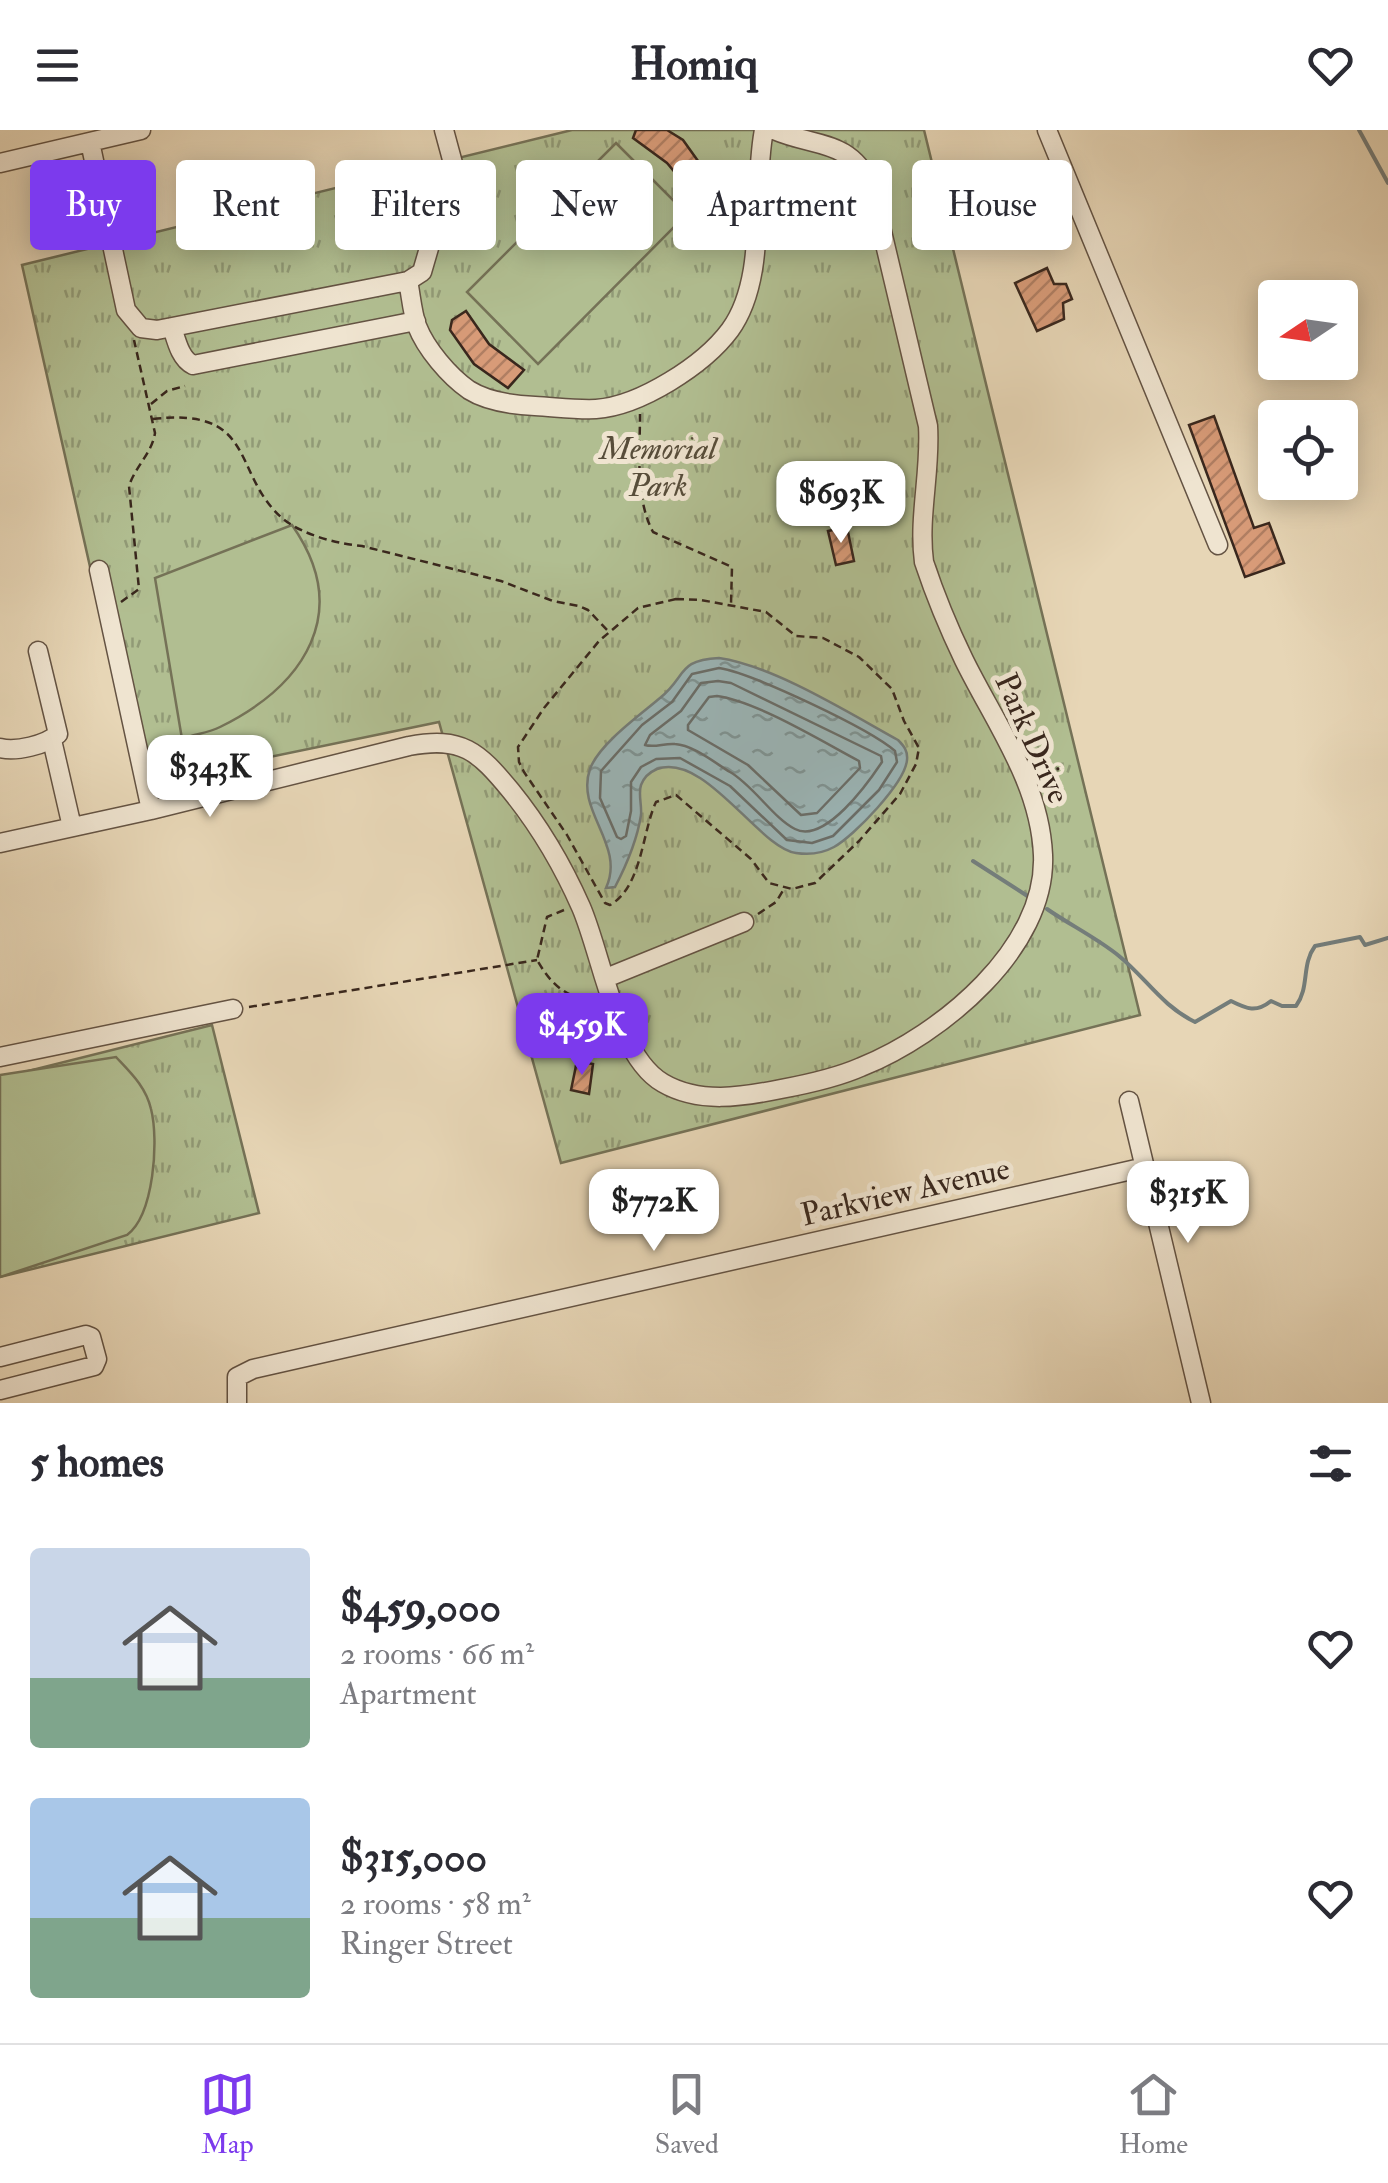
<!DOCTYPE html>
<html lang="en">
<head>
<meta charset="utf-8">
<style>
  :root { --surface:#fff; --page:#f7f7f7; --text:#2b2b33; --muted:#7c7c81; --line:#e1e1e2; --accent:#7c3aed }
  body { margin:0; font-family:"IM FELL Double Pica",serif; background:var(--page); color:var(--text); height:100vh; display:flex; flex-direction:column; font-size:38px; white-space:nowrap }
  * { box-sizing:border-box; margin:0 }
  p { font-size:32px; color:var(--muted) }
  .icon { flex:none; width:55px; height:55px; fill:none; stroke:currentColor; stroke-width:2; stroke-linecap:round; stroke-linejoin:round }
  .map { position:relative; height:1273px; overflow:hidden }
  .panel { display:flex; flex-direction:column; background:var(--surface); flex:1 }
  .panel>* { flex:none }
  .top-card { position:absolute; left:30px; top:30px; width:1330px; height:90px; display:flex; gap:20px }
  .needle { width:65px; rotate:257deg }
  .tools { position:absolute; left:1258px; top:150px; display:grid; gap:20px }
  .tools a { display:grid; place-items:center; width:100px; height:100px; border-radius:10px; background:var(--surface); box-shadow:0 5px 25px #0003; font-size:50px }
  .price { position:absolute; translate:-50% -85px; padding:0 22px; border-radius:20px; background:#fff; color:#222; font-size:32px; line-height:65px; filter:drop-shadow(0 2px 5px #0008) }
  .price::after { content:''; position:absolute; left:50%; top:60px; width:30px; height:22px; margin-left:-15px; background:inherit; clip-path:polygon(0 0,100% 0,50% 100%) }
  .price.active { background:var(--accent); color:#fff }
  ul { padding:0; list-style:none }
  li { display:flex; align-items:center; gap:30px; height:250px; padding:0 30px }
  li span { display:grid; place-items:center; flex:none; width:280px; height:200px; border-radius:10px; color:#555 }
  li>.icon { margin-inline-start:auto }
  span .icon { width:120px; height:120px; fill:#fffc; stroke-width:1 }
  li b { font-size:42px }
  h2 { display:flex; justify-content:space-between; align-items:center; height:120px; padding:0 30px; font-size:42px }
  .pill { padding:0 35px; border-radius:10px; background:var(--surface); box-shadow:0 5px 25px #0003; font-size:35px; line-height:90px }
  .pill.active { background:var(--accent); color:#fff }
  header { display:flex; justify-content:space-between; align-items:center; height:130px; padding:0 30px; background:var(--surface); font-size:45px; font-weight:800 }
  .tabs { display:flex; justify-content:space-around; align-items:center; height:140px; border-top:2px solid var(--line); background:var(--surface); font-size:28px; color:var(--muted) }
  .tabs a { display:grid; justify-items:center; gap:5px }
  .tabs .active { color:var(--accent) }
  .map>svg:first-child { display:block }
</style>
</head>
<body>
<header><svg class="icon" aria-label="menu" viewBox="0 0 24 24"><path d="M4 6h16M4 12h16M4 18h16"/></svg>Homiq<svg class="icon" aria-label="heart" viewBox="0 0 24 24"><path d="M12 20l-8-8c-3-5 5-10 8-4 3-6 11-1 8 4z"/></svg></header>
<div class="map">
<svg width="1388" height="1273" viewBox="0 0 1388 1273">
  <defs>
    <pattern id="park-tufts" width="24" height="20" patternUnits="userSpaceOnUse" patternTransform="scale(2.5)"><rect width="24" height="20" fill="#b1be91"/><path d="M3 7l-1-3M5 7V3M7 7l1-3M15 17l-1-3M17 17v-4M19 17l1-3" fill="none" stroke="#919a76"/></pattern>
    <pattern id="water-ripples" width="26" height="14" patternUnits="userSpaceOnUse" patternTransform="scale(2.5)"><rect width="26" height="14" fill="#9bb6b8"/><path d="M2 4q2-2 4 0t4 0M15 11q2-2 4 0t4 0" fill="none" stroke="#7f9495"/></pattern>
    <pattern id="building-hatch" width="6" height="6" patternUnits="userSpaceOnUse" patternTransform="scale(2.5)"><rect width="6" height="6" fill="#d89b78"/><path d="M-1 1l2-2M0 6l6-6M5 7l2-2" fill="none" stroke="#b07e62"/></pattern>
  </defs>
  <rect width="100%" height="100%" fill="#e7d6b6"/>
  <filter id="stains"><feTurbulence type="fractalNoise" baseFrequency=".002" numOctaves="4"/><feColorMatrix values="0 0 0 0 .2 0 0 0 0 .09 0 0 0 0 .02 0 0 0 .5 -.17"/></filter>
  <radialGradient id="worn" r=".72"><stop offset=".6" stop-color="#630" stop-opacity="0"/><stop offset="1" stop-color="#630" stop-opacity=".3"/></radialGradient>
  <path fill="url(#park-tufts)" stroke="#757257" stroke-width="2.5" d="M572 0H924L1140 885 561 1033 439 592 139 654 22 135Z
    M212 895 259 1083 0 1147V948Z"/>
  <path fill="#b1be91" stroke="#757257" stroke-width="2.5" d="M616 13 687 84 538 234 467 162Z
    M292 395C353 482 305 555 220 597 208 603 195 604 182 609L155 448Z
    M116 927C131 943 146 957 151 979 159 1010 154 1085 127 1105L0 1147V945Z"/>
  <path fill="url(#water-ripples)" stroke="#747d7a" stroke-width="2.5" d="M719 528C774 536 849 583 898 610 904 616 908 621 907 630 905 653 854 706 834 717 823 723 809 725 796 723 759 718 705 622 657 639 650 642 644 647 641 655 638 664 642 675 641 685 637 711 627 734 615 757L606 758C626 715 575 681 590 639 599 614 640 585 660 568 687 546 677 530 719 528Z"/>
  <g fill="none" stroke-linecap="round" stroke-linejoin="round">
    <path stroke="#6a6e6a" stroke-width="2.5" d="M719 538C752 543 870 599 895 621L897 632 879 660 833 706 812 713 787 710 730 656 680 628 656 629 641 637 631 652V681L626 706 621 709 617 707 600 668 601 641 642 595 672 572 692 544Z
      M718 551 731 553 881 626 882 632C868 653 825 714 795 699 774 689 753 655 730 642 715 633 693 615 675 614 664 613 655 618 645 615L650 605 681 581 701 553Z
      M717 566C756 571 823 612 859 631L860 638 817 683 801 685 748 635 688 600V595L709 567Z"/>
    <path stroke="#747d7a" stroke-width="4" d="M1359 0 1388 53
      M973 731 1029 767
      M1047 779C1070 795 1097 808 1119 826 1146 848 1162 876 1195 892L1231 871C1247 879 1256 883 1271 871L1282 876H1296C1310 857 1301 835 1315 816L1360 807 1365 815 1388 808"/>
  </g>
  <path fill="url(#building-hatch)" stroke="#39271d" stroke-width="2.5" d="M636 0H667L683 10 713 52 698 70 667 33 633 8Z
    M1047 138 1054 154H1066L1072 169 1063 173 1064 189 1037 201 1015 153Z
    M466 181 489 214 524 240 508 258 474 234 450 200 452 190Z
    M1214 286 1254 398 1269 393 1284 433 1245 447 1189 295Z
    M847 397 854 431 836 435 828 401Z
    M577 931 593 934 589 964 571 960Z"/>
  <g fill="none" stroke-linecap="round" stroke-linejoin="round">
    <defs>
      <path id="minor" d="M1047 0 1218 415
        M90 12 126 180 141 198 157 200 408 151 422 142 429 118 431 75 452 46 454 37 444 0
        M0 33 141 0
        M408 151C411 165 412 182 417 196 426 219 449 246 469 260 488 272 514 275 535 276 555 277 576 280 596 279 640 276 704 235 730 200 768 148 752 61 764 0
        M172 197C176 209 180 229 193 235L416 191
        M99 440 151 680
        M52 610 72 697
        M0 618C16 622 46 615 58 604L38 521
        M0 713 151 680 409 616C462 606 478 621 511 661 541 698 562 734 581 777 602 825 616 926 663 953 699 974 742 967 781 959 808 954 836 948 861 937 941 905 1047 818 1043 725 1040 653 995 593 964 530 949 499 935 465 924 432 918 387 931 341 928 296L871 55C848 8 816 18 774 0
        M606 848 744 792
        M0 927 233 879
        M1129 971 1201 1273
        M0 1227 86 1205 91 1207 97 1229 94 1236 0 1260
        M237 1273V1247L253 1239 1145 1037"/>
    </defs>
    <use href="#minor" stroke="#645343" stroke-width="21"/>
    <path stroke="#39271d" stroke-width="2.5" stroke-dasharray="8 5" stroke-linecap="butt" d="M151 274 167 261 185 256
      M640 284C640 322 635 368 653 402L732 437 731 474
      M153 289C258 277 231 343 282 388 302 405 338 414 362 416L501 451 553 471 579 476 588 480 608 501
      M676 469 701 470 766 482 796 506 823 508 859 527 892 559 904 591 919 618 916 634 900 664 859 711 815 753 792 759 769 753 751 729 676 665 656 672C642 702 642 757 610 775L605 773 567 705 524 642 519 632 518 617 544 578 599 511 638 478Z
      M121 472 139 459 129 356C135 337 152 323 155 303L134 210
      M564 780 547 787 537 830C547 847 557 860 576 867L595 926
      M758 784 776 772 784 759
      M249 877 537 830"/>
    <use href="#minor" stroke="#efe4d0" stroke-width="18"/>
  </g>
  <g text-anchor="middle" stroke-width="10" stroke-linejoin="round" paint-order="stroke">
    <g font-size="32" font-style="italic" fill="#574d3a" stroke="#efe4d0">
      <text x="658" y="329">Memorial<tspan x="658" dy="37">Park</tspan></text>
    </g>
    <g font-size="32" fill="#39271d" stroke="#efe4d0">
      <text transform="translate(1033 608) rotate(66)" y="11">Park Drive</text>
      <text transform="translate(905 1061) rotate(-13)" y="11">Parkview Avenue</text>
    </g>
  </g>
  <rect width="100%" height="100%" filter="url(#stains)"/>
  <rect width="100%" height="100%" fill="url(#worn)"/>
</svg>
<div class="tools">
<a><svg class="needle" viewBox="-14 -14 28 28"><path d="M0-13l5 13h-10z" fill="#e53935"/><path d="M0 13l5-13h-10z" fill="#7c7c81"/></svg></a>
<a><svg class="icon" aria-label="locate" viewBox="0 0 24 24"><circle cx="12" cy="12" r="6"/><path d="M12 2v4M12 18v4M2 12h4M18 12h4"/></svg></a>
</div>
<b class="price" style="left:841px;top:416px">$693K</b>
<b class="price" style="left:210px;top:690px">$343K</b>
<b class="price active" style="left:582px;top:948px">$459K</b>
<b class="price" style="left:1188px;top:1116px">$315K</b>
<b class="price" style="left:654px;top:1124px">$772K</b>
<div class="top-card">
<a class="pill active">Buy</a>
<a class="pill">Rent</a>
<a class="pill">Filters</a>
<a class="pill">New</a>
<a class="pill">Apartment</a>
<a class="pill">House</a>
</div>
</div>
<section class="panel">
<h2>5 homes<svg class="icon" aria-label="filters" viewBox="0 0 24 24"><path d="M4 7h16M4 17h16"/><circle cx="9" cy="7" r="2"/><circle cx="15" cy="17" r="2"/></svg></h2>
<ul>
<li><span style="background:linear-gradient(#c9d6e8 65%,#7fa58c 0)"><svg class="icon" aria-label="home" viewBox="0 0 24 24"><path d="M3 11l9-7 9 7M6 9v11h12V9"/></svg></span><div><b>$459,000</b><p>2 rooms · 66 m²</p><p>Apartment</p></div><svg class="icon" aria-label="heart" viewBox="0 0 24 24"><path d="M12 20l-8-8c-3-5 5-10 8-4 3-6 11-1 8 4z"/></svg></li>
<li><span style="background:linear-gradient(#a9c7e8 60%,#7fa58c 0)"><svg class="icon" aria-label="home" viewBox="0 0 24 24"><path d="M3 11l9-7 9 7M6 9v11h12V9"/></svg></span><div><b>$315,000</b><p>2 rooms · 58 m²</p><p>Ringer Street</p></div><svg class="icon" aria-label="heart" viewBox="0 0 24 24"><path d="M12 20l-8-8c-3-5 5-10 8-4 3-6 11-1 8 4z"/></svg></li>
</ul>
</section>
<nav class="tabs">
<a class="active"><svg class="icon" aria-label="map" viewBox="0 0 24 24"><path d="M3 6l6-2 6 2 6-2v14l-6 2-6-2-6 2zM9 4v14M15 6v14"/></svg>Map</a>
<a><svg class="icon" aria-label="saved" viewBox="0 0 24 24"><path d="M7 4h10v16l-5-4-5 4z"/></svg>Saved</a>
<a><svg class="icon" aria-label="home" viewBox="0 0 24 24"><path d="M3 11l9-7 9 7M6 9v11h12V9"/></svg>Home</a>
</nav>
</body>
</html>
